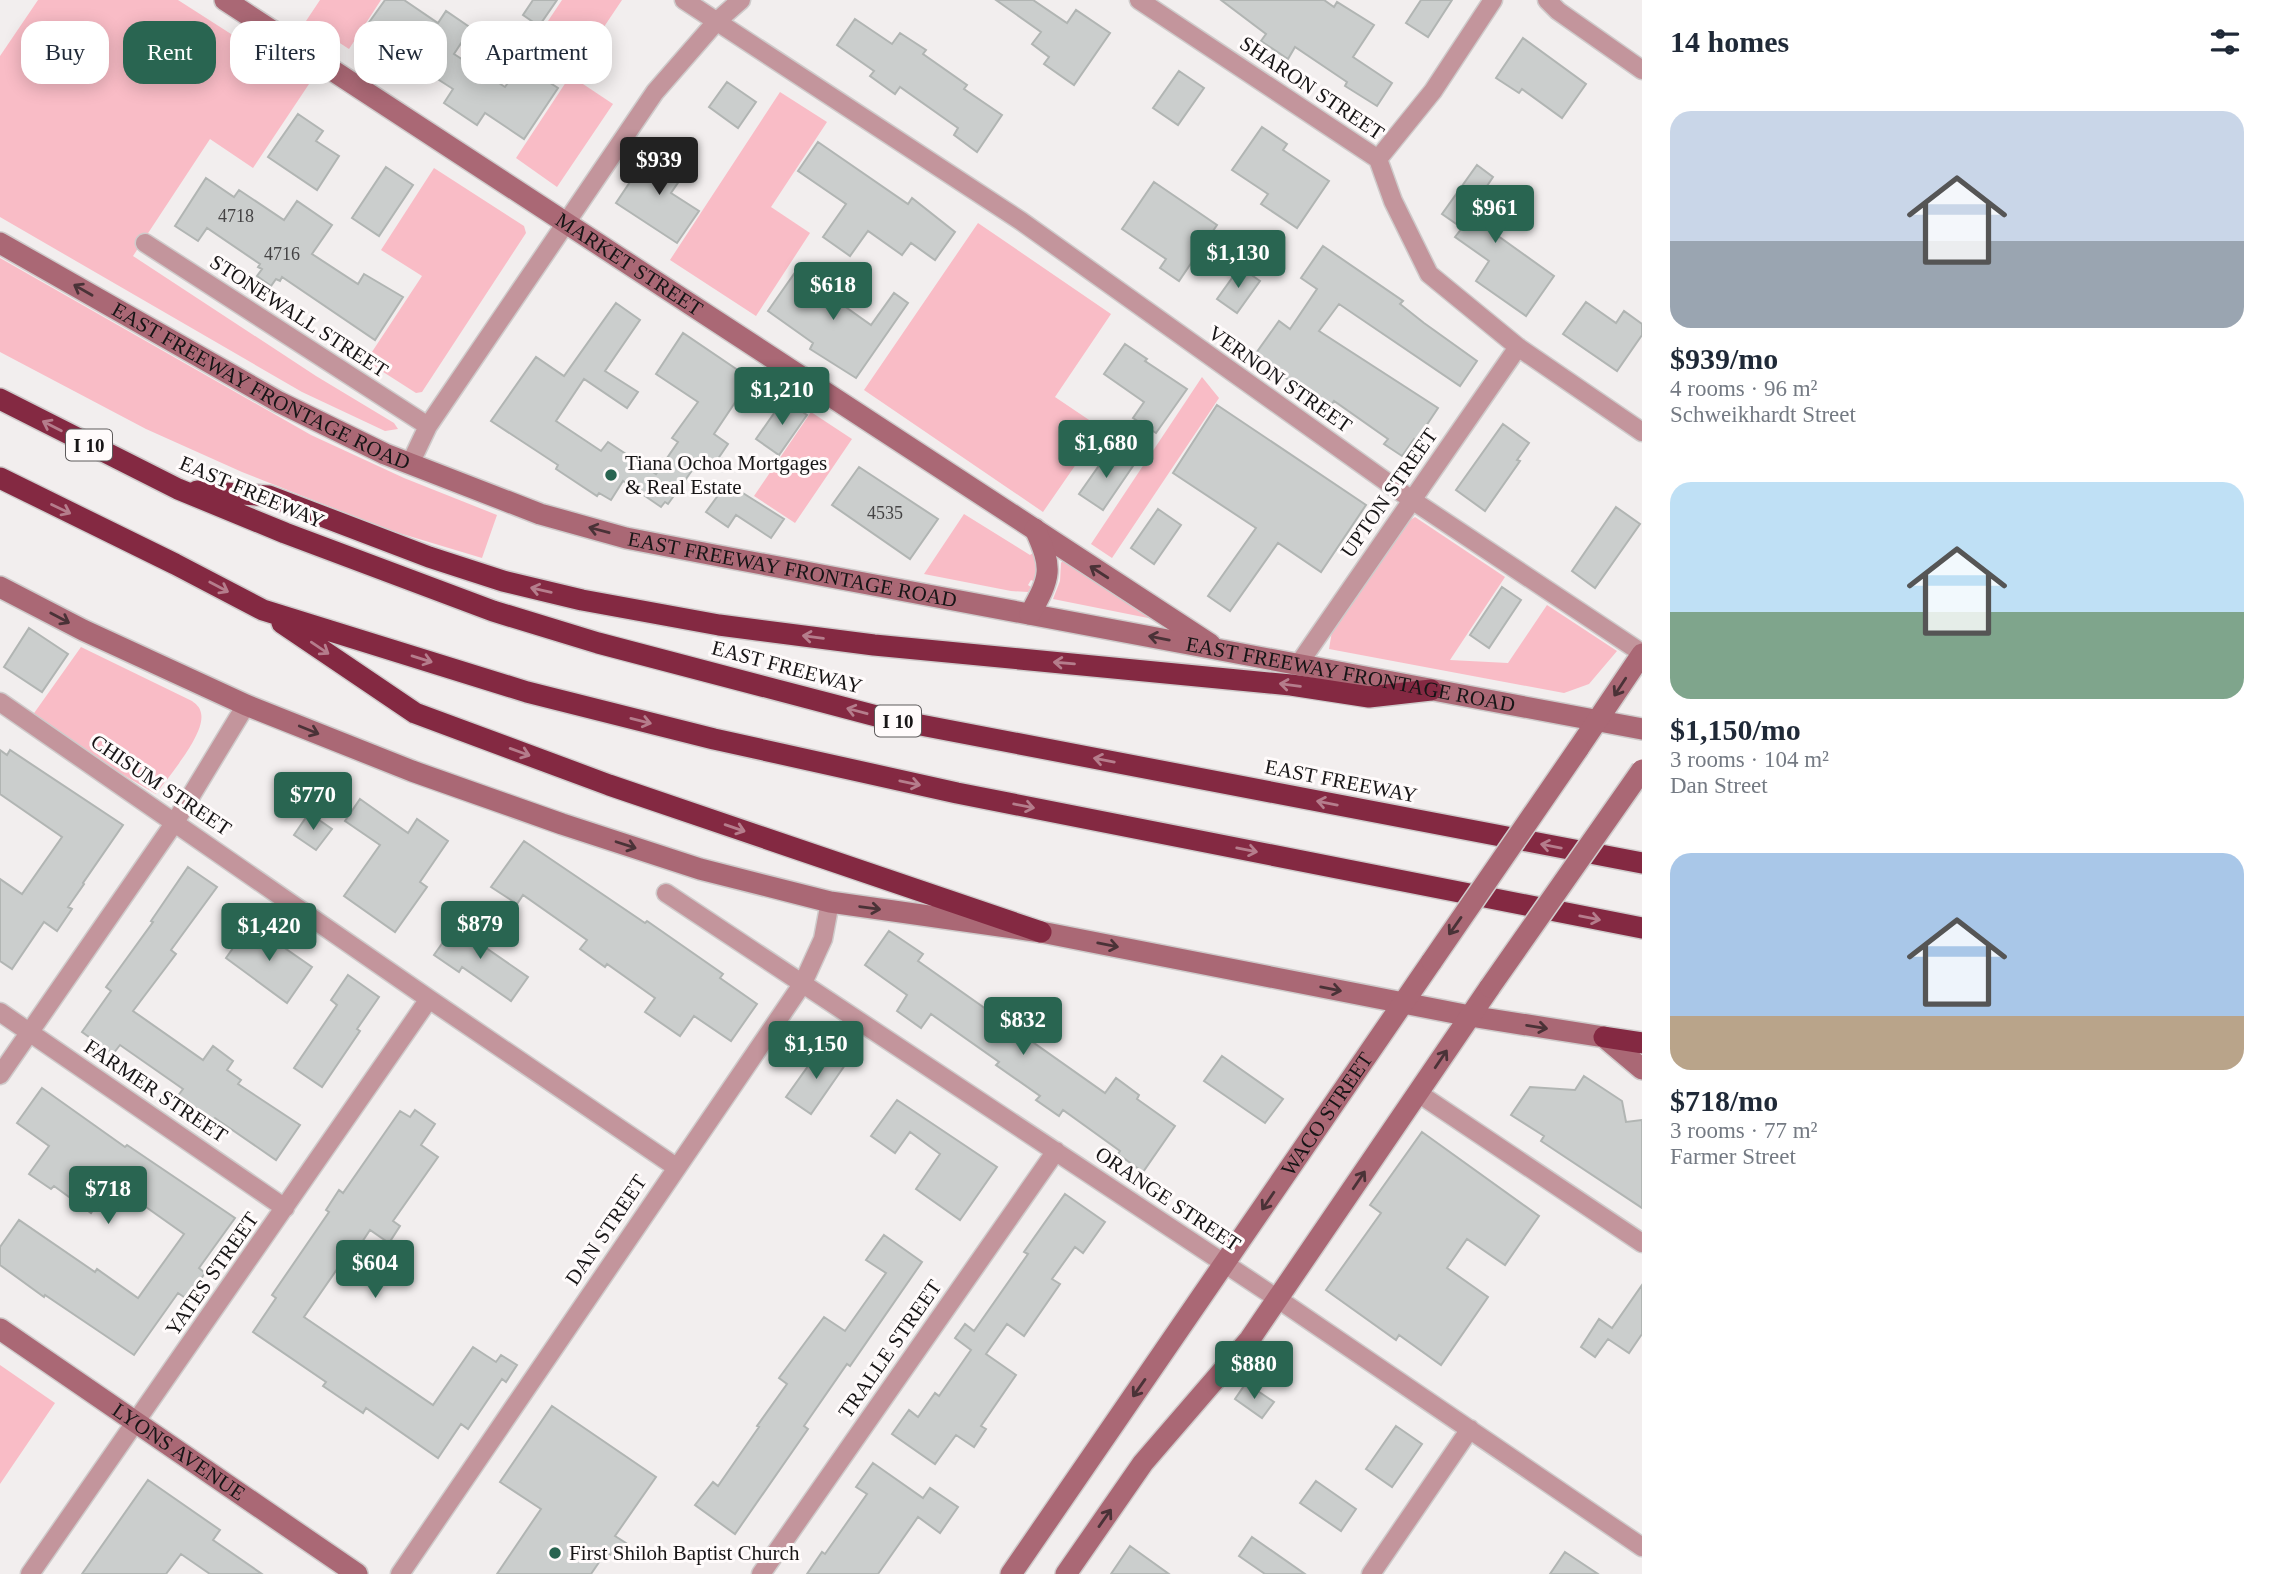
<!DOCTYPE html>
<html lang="en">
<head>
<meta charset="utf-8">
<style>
  :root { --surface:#fff; --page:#f2f2f3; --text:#1f2937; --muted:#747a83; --accent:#296551 }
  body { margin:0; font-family:Georgia,serif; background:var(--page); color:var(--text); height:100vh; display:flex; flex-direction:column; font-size:26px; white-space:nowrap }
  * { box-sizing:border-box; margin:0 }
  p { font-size:23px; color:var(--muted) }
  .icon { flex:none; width:38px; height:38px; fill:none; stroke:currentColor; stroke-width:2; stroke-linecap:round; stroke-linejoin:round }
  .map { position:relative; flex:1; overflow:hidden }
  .side { display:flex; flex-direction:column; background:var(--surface); width:630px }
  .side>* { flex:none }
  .hud { position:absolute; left:21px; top:21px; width:665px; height:63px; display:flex; gap:14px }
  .price { position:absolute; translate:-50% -60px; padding:0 16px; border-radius:7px; background:var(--accent); color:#fff; font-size:23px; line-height:46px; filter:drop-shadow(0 2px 4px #0008) }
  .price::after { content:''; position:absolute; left:50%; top:42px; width:21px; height:16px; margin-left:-10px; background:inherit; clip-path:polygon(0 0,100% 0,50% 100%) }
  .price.current { background:#222; color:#fff }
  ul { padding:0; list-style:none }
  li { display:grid; align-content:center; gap:14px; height:371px; padding:0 28px }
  li span { display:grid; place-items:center; height:217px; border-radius:21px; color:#555 }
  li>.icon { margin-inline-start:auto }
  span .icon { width:126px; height:126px; fill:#fffc; stroke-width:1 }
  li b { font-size:30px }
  h2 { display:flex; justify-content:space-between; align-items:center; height:84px; padding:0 28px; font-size:30px }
  .chip { padding:0 24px; border-radius:21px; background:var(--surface); box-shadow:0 4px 18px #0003; font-size:24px; line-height:63px }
  .chip.current { background:var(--accent); color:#fff }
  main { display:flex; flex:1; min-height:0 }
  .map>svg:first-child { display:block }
</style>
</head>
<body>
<main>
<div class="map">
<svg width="1642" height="1574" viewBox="0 0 1642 1574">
  <rect width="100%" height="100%" fill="#f2eeee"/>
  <path fill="#f9bcc6" d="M38 0H178L309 84 253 168 210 139 133 256 316 376 394 423 398 429 385 431 302 392 0 217V56Z
    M320 0H381L349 49 306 21Z
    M562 0H622L571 76 613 104 557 187 516 158 570 76 530 48Z
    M780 92 827 122 771 207 810 233 756 316 670 260Z
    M434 168 524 226 526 233 422 392 416 393 366 361 422 276 381 250Z
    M978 223 1111 314 1055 397 1101 428 1043 512 864 390Z
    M0 258 311 435 404 478 497 515 482 558 389 530 242 472 146 429 0 352Z
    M1202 377 1219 398 1112 558 1091 544Z
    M811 412 852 439 795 523 754 496Z
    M964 514 1030 555 1033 553 1037 564 1035 582 1031 580 1028 585 1031 587 1028 592 1011 591 924 574Z
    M1415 517 1505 577 1450 660 1508 663 1547 605 1617 651 1589 684 1564 693 1329 649 1332 631 1407 522Z
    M1065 557 1158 620 1053 599 1060 581 1061 563Z
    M81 647 192 701C196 704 200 707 201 713 206 734 168 777 156 794L94 758 32 716Z
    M0 1365 55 1403 0 1484Z"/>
  <path fill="#cbcecd" stroke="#b1b5b3" stroke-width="2" d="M385 0H404L438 23 446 11 471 28 454 54 505 87 521 64 558 88 524 139 485 113 477 125 444 103 453 89 363 31Z
    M533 0H557L539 26 523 15Z
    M996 0H1033L1067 23 1076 10 1110 33 1074 85 1044 64 1049 57 1032 44 1041 32Z
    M1221 0H1324L1334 7 1337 2 1374 25 1353 57 1392 83 1377 106 1345 86 1347 82 1295 47 1288 59 1261 41 1266 34Z
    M1421 0H1452L1428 37 1406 23Z
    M855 19 892 44 900 33 926 50 923 54 967 85 964 89 1002 115 977 152 954 135 958 128 900 87 895 94 870 76 874 71 837 45Z
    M1523 38 1586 84 1562 118 1522 89 1519 93 1496 78Z
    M1179 71 1204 88 1178 125 1153 108Z
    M727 82 756 102 738 128 709 107Z
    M298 114 323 131 316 141 339 156 317 190 268 157Z
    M1262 127 1287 144 1283 150 1329 181 1297 228 1261 204 1268 194 1232 170Z
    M818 142 908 204 912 198 955 232 935 260 911 243 902 255 868 231 850 256 823 237 846 204 798 171Z
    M652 149 686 171 671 193 699 211 677 243 616 203Z
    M1477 165 1493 177 1487 186 1507 200 1487 228 1554 276 1526 316 1476 281 1489 261 1455 237 1462 228 1442 214Z
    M386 167 413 185 379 236 352 218Z
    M206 178 234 197 239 190 284 220 297 201 332 225 312 254 358 284 364 274 403 297 375 340 282 277 280 281 276 279 271 286 257 276 262 269 258 267 260 264 207 228 198 241 175 226Z
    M1154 182 1217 225 1179 281 1160 268 1166 259 1122 229Z
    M1323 246 1403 301 1400 304 1424 323 1477 361 1460 386 1339 304 1319 331 1438 408 1416 441 1414 439 1402 456 1384 444 1388 439 1334 401 1329 408 1254 356 1279 321 1290 329 1317 289 1301 278Z
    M801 264 824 280 819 288 871 325 894 293 908 303 856 378 810 349 813 343 768 311Z
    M1240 267 1260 281 1237 313 1217 299Z
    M1586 302 1616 323 1624 311 1642 324V335L1617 371 1563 334Z
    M616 303 640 320 605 371 638 392 627 408 584 379 556 421 601 451 608 442 656 474 678 442 672 438 698 402 656 374 683 333 748 377 739 390 742 392 714 434 728 444 713 466 701 458 668 504 665 502 661 507 623 481 611 500 599 493 597 496 556 469 558 465 491 421 536 357 564 376Z
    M1125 344 1147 359 1145 361 1187 389 1156 433 1133 418 1144 402 1104 374Z
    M784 399 807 415 779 455 756 439Z
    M1217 405 1366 505 1321 572 1278 543 1230 611 1208 596 1256 528 1173 473Z
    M1503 424 1529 443 1517 460 1520 461 1485 511 1456 490Z
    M1110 450 1133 466 1103 510 1079 494Z
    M859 467 938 519 910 559 832 505Z
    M727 483 784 519 771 538 736 515 728 527 706 512Z
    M1616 507 1640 524 1595 588 1572 571Z
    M1158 509 1181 525 1154 564 1131 548Z
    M1502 587 1521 600 1489 648 1470 635Z
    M29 628 68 654 42 692 4 667Z
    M0 750 7 755 10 750 123 825 83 883 84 884 68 907 72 909 57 931 44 922 12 969 0 961V879L22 894 62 837 0 794Z
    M360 799 408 833 417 819 448 841 420 882 427 887 395 932 344 896 380 845 345 821Z
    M309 813 332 829 316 850 294 835Z
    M524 841 645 923 647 921 723 974 720 978 757 1004 731 1041 694 1016 680 1036 645 1012 655 998 607 964 605 967 580 949 587 940 523 895 517 904 491 887Z
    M188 867 217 887 171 950 176 954 133 1011 203 1060 213 1046 233 1061 227 1070 241 1080 238 1084 300 1125 276 1160 215 1118 212 1122 177 1097 183 1089 120 1045 113 1054 82 1032 111 991 106 987 153 922 151 921Z
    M458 921 482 938 479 943 528 977 511 1001 462 967 459 972 434 955Z
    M250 924 312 967 287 1003 226 958Z
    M889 931 923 954 918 961 1105 1093 1116 1078 1139 1095 1137 1099 1175 1126 1143 1172 1118 1154 1120 1151 1063 1110 1059 1116 1036 1100 1040 1096 996 1065 999 1062 931 1014 921 1028 897 1011 907 995 865 965Z
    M348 975 379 997 357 1029 360 1031 322 1087 294 1068 337 1005 331 1000Z
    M821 1048 845 1065 811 1114 786 1097Z
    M1222 1056 1283 1099 1265 1123 1204 1081Z
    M1584 1076 1622 1101 1626 1122 1642 1120V1208L1541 1141 1544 1136 1511 1115 1530 1087 1575 1090Z
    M42 1088 125 1147 127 1145 235 1218 199 1268 205 1273 187 1299 178 1293 134 1355 45 1295 44 1297 0 1265V1247L19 1220 95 1272 97 1269 138 1298 184 1234 112 1183 91 1213 54 1186 51 1189 29 1174 49 1146 17 1123Z
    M897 1100 997 1167 960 1220 916 1189 940 1154 910 1132 895 1153 871 1136Z
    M415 1110 435 1124 421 1145 438 1157 393 1221 400 1226 389 1243 370 1230 347 1265 342 1262 304 1317 433 1405 473 1347 496 1362 501 1355 517 1365 506 1382 502 1379 468 1429 461 1424 438 1458 366 1408 363 1413 323 1386 326 1382 253 1332 276 1298 272 1295 329 1212 326 1210 339 1190 343 1193 400 1111 410 1117Z
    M1422 1132 1539 1216 1505 1265 1467 1239 1447 1268 1488 1297 1441 1365 1399 1335 1396 1340 1326 1290 1381 1213 1370 1205Z
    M1065 1194 1105 1222 1083 1253 1075 1247 1052 1279 1060 1284 1024 1336 1007 1324 986 1354 1016 1375 981 1426 986 1429 974 1447 956 1435 935 1464 892 1434 909 1410 918 1417 935 1393 939 1396 971 1350 955 1338 965 1324 974 1331 1028 1254 1024 1252Z
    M884 1235 922 1262 850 1366 847 1364 804 1426 808 1429 735 1534 695 1505 713 1482 718 1486 759 1427 757 1426 787 1384 779 1378 824 1317 845 1331 886 1273 866 1260Z
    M1642 1285V1334L1629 1353 1608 1339 1595 1357 1581 1347 1599 1319 1612 1328Z
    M1246 1383 1274 1402 1262 1418 1235 1399Z
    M552 1406 656 1477 615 1536 626 1543 616 1558 606 1552 591 1574H497L541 1509 500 1482Z
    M1396 1426 1422 1444 1392 1487 1366 1469Z
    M873 1463 923 1498 930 1488 958 1507 940 1533 918 1517 878 1574H807L822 1552 825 1554 867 1494 856 1487Z
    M148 1480 220 1530 213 1540 262 1574H210L181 1554 166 1574H82Z
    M1316 1481 1356 1509 1341 1531 1300 1503Z
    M1252 1537 1305 1574H1265L1239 1556Z
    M1130 1546 1169 1574H1111Z
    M1565 1552 1598 1574H1550Z"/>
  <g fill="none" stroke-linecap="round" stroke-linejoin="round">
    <defs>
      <path id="street" d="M684 0 1021 221 1412 500 1642 653
        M1139 0 1378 159 1393 201 1429 274 1518 347 1642 432
        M1547 0 1558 11 1642 70
        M1378 159 1433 91 1493 0
        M145 243 428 426
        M410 464 428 426 655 92 716 22 741 0
        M1298 665 1518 347
        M0 702 429 999 676 1167
        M666 893 1278 1299 1642 1547
        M0 1012 285 1208
        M0 1075 175 822 246 705
        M1418 1093 1642 1243
        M30 1574 429 999
        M400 1574 803 983 823 939 830 902
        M761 1574 1056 1151
        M1371 1574 1470 1429"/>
      <g id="secondary">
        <path id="s1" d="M225 0 1210 644"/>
        <path id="s2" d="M0 243 279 402 385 454 540 514 626 538 714 555 1642 729"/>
        <path d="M0 587 83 630 246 705 412 771 562 824 700 869 830 902 1041 932 1470 1016 1604 1037 1642 1069"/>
        <path d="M1030 614C1051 576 1053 569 1035 529"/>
        <path d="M1578 749 1642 654"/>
        <path id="s3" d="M0 1329 357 1574"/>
        <path id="s4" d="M1011 1574 1432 961"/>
        <path d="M1066 1574 1143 1463 1250 1339 1490 987"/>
      </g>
      <path id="highway" d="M0 399 178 489 285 533 493 611 598 643 884 718 1642 863
        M0 478 175 564 263 610 527 692 714 739 957 793 1642 928
        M197 491 269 496 429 557 503 581 582 600 719 625 874 645 1291 685 1369 697 1431 690
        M282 623 415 713 609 785 1041 932
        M1604 1037 1642 1043"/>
    </defs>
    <use href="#street" stroke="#cfcbcb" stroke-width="21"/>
    <use href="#secondary" stroke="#cfcbcb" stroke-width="24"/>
    <use href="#highway" stroke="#cfcbcb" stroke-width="24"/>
    <use href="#street" stroke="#c3959c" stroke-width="18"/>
    <use href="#secondary" stroke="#aa6875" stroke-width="21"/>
    <use href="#highway" stroke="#842942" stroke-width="21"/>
    <defs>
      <path id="secondary-bridge" d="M1432 961 1578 749
        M1490 987 1642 770"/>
    </defs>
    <use href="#secondary-bridge" stroke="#cfcbcb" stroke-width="24" stroke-linecap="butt"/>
    <use href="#secondary-bridge" stroke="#aa6875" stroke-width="21"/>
  </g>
  <defs><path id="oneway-shaft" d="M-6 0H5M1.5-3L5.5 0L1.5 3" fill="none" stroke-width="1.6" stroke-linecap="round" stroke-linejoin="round" transform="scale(1.75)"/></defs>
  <g stroke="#4a3237">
    <use href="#oneway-shaft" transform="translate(83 290) rotate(-150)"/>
    <use href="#oneway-shaft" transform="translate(599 530) rotate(-165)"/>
    <use href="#oneway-shaft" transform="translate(1099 572) rotate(-147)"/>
    <use href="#oneway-shaft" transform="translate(60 618) rotate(28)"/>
    <use href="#oneway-shaft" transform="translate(1159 638) rotate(-169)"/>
    <use href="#oneway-shaft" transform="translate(1620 687) rotate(123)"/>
    <use href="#oneway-shaft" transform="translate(309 730) rotate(22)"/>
    <use href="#oneway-shaft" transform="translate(626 845) rotate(18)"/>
    <use href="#oneway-shaft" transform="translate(870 908) rotate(8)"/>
    <use href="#oneway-shaft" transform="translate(1455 926) rotate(125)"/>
    <use href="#oneway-shaft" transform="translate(1108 945) rotate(11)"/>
    <use href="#oneway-shaft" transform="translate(1331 989) rotate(11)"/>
    <use href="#oneway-shaft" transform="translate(1537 1027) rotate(9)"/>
    <use href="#oneway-shaft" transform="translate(1441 1059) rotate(-56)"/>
    <use href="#oneway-shaft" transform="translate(1359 1180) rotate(-56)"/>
    <use href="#oneway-shaft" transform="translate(1268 1201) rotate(124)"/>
    <use href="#oneway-shaft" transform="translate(1139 1388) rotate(125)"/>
    <use href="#oneway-shaft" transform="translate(1105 1518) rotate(-55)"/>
  </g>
  <g stroke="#b57d8c">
    <use href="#oneway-shaft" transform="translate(52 426) rotate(-153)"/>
    <use href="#oneway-shaft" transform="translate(61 509) rotate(26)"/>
    <use href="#oneway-shaft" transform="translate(219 587) rotate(28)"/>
    <use href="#oneway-shaft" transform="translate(541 590) rotate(-167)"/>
    <use href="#oneway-shaft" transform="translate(813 637) rotate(-173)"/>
    <use href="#oneway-shaft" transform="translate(320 648) rotate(34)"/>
    <use href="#oneway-shaft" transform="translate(422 659) rotate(17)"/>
    <use href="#oneway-shaft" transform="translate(1064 663) rotate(-175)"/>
    <use href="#oneway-shaft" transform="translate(1290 685) rotate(-173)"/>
    <use href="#oneway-shaft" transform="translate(857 711) rotate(-165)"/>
    <use href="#oneway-shaft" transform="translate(641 721) rotate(14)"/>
    <use href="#oneway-shaft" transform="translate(520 752) rotate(20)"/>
    <use href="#oneway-shaft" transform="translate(1104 760) rotate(-169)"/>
    <use href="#oneway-shaft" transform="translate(910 783) rotate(12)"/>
    <use href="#oneway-shaft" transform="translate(1327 803) rotate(-169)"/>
    <use href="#oneway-shaft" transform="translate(1024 806) rotate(11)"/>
    <use href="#oneway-shaft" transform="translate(735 828) rotate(19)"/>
    <use href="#oneway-shaft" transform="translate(1551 846) rotate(-169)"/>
    <use href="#oneway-shaft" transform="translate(1247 850) rotate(11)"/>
    <use href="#oneway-shaft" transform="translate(1590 918) rotate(11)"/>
  </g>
  <g fill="#296551" stroke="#fffbfb" stroke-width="2.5">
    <circle cx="611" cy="475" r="7"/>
    <circle cx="555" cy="1553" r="7"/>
  </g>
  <g text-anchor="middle" stroke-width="6" stroke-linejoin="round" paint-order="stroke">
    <g font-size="18" fill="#444344">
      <text x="236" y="222">4718</text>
      <text x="282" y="260">4716</text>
      <text x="885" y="519">4535</text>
    </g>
    <g fill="#fffbfb" stroke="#5d5a5b" stroke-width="2">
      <rect x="66" y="429.5" width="46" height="31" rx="5"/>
      <rect x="875" y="705.5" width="46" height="31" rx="5"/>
    </g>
    <g font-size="19" font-weight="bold" fill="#171516">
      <text x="89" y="452">I 10</text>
      <text x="898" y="728">I 10</text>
    </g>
    <g font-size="21" fill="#171516" stroke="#fffbfb">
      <text transform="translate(1312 88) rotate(34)" y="7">SHARON STREET</text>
      <text dy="7" stroke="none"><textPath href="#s1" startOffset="483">MARKET STREET</textPath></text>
      <text transform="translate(299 316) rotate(33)" y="7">STONEWALL STREET</text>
      <text transform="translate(1280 379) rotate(35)" y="7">VERNON STREET</text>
      <text dy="7" stroke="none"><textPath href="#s2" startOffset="298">EAST FREEWAY FRONTAGE ROAD</textPath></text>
      <text transform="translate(252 492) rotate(23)" y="7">EAST FREEWAY</text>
      <text transform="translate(1389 493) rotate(-55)" y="7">UPTON STREET</text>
      <text dy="7" stroke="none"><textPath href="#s2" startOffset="864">EAST FREEWAY FRONTAGE ROAD</textPath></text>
      <text transform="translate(787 667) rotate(15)" y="7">EAST FREEWAY</text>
      <text dy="7" stroke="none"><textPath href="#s2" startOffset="1432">EAST FREEWAY FRONTAGE ROAD</textPath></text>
      <text transform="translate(1341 781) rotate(11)" y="7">EAST FREEWAY</text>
      <text transform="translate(161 785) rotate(34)" y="7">CHISUM STREET</text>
      <text transform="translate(156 1091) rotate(34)" y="7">FARMER STREET</text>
      <text dy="7" stroke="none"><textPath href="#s4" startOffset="558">WACO STREET</textPath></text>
      <text transform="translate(1168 1199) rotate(34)" y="7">ORANGE STREET</text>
      <text transform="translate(606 1230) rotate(-56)" y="7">DAN STREET</text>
      <text transform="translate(212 1274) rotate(-55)" y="7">YATES STREET</text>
      <text transform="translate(890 1349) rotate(-55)" y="7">TRALLE STREET</text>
      <text dy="7" stroke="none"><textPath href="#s3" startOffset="217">LYONS AVENUE</textPath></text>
    </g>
    <g font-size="21" fill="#171516" stroke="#fffbfb" text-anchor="start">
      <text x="625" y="470">Tiana Ochoa Mortgages<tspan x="625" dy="24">&amp; Real Estate</tspan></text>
      <text x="569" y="1560">First Shiloh Baptist Church</text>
    </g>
  </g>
</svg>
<b class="price current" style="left:659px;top:197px">$939</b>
<b class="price" style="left:1495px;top:245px">$961</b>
<b class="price" style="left:1238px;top:290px">$1,130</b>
<b class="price" style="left:833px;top:322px">$618</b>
<b class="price" style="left:782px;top:427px">$1,210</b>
<b class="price" style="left:1106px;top:480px">$1,680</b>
<b class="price" style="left:313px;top:832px">$770</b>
<b class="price" style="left:480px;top:961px">$879</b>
<b class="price" style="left:269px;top:963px">$1,420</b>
<b class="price" style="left:1023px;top:1057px">$832</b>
<b class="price" style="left:816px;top:1081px">$1,150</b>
<b class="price" style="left:108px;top:1226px">$718</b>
<b class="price" style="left:375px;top:1300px">$604</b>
<b class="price" style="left:1254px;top:1401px">$880</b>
<div class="hud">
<a class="chip">Buy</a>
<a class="chip current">Rent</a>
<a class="chip">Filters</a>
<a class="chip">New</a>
<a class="chip">Apartment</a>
</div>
</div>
<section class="side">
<h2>14 homes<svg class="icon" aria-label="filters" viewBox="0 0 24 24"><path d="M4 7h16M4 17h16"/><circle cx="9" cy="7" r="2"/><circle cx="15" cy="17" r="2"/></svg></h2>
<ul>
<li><span style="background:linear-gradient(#c9d6e8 60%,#9aa5b1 0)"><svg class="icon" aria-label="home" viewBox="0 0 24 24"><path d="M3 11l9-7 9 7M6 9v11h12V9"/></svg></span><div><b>$939/mo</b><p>4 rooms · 96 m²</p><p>Schweikhardt Street</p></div></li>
<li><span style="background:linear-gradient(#bfe0f5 60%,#7fa58c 0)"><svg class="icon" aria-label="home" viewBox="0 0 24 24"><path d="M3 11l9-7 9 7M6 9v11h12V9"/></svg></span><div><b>$1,150/mo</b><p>3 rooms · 104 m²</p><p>Dan Street</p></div></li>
<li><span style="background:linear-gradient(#a9c7e8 75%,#b9a48a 0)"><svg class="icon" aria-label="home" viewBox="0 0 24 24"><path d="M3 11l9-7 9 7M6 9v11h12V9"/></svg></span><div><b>$718/mo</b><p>3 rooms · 77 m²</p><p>Farmer Street</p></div></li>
</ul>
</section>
</main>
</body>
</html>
